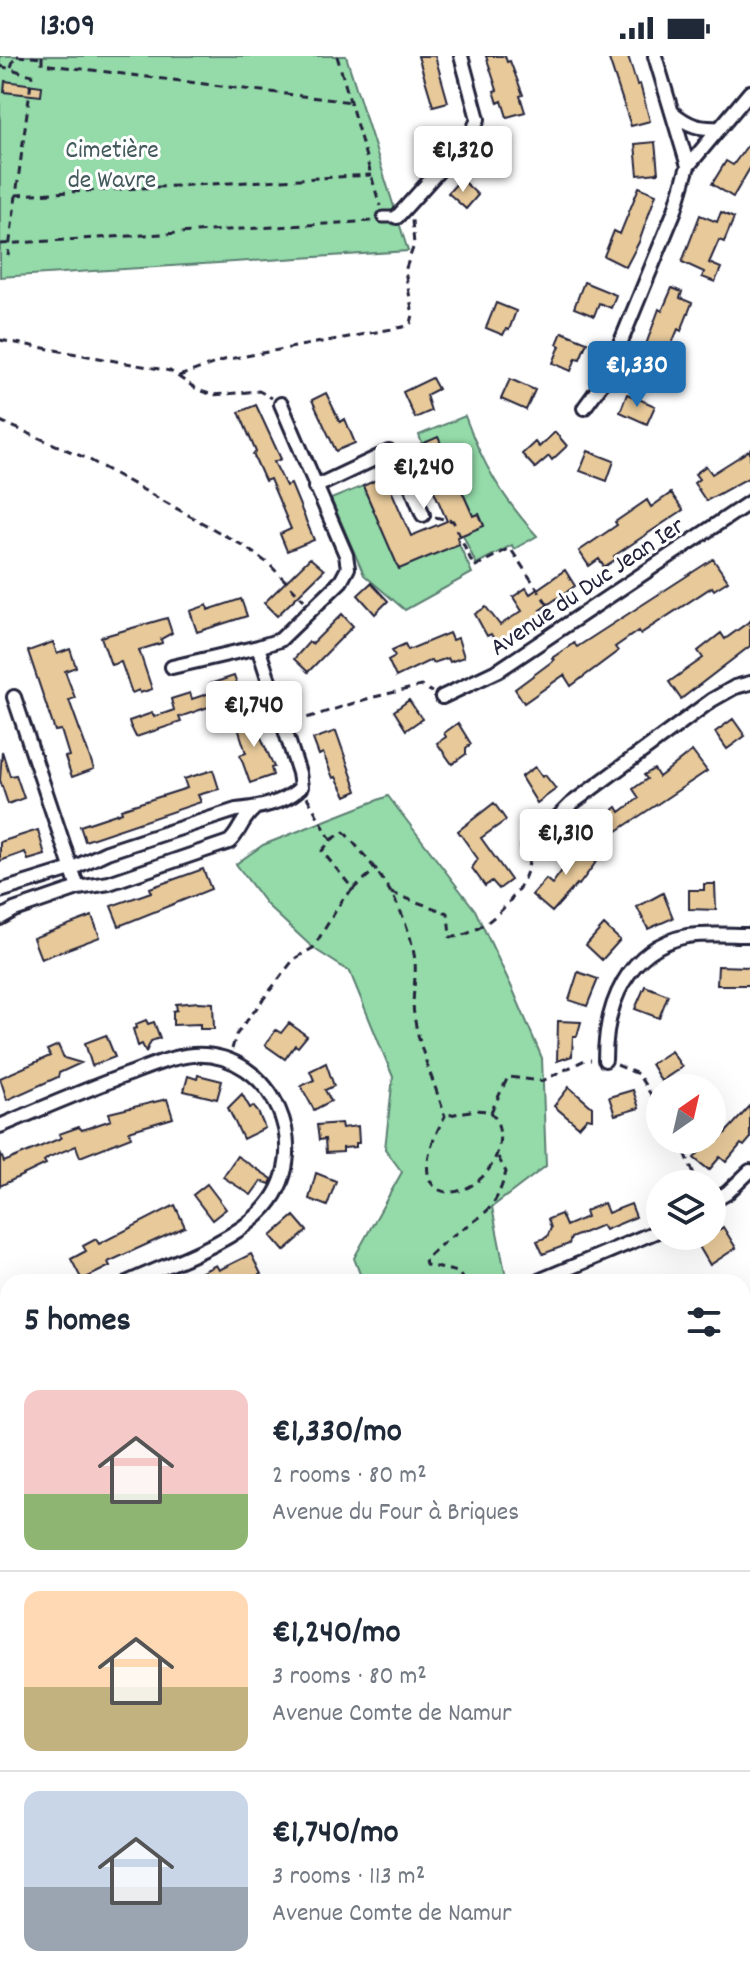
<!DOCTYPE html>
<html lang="en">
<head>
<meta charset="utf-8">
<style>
  :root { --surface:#fff; --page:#f6f6f7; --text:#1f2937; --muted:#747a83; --line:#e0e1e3; --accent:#1f6fb2 }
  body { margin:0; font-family:Dekko,sans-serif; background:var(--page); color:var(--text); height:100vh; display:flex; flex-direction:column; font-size:30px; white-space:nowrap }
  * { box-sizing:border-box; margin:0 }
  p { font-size:26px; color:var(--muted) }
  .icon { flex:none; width:44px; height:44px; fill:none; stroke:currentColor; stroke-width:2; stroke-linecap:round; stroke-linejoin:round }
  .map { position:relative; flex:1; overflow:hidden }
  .sheet { position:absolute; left:0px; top:1218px; width:750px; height:712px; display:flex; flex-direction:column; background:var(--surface); border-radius:24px 24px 0 0; box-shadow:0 8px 32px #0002 }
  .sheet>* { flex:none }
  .needle { width:52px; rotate:34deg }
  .controls { position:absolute; left:646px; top:1018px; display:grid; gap:16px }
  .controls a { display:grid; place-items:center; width:80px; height:80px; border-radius:50%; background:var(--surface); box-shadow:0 8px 32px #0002; font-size:40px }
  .price { position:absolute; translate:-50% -68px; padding:0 18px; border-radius:8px; background:#fff; color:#222; font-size:26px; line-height:52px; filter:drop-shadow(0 2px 4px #0008) }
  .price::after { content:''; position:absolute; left:50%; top:48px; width:24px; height:18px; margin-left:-12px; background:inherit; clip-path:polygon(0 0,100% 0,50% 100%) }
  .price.current { background:var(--accent); color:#fff }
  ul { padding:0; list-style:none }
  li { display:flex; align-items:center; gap:24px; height:200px; padding:0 24px }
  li+li { border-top:2px solid var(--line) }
  li span { display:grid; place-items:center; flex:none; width:224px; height:160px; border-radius:16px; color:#555 }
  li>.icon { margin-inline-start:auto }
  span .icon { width:96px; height:96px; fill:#fffc; stroke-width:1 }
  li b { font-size:34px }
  h2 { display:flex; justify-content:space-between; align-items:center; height:96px; padding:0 24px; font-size:34px }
  .status { display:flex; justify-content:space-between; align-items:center; height:56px; padding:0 40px; background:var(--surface); direction:ltr }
  .status svg { height:22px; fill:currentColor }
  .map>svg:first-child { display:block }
</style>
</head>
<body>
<div class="status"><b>13:09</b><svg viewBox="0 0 49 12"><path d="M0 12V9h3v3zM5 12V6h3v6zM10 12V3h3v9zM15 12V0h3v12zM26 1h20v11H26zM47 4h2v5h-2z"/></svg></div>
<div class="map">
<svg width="750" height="1930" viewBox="0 0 750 1930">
  <rect width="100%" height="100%" fill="#fff"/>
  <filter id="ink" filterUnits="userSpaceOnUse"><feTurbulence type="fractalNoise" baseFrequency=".0125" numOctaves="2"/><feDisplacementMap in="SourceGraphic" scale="16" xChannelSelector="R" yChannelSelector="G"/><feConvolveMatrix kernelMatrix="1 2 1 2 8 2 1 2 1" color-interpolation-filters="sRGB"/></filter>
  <g filter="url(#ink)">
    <path fill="#94dba9" stroke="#5b7e72" stroke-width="2" d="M0 0H346L408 195 0 221Z
      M465 360C483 409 502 441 537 480L514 493 512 489 476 508 463 479 484 469 479 458 473 460 438 382 422 388 419 379Z
      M363 430 399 513 459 488 472 517 405 554 364 519 331 443Z
      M388 740 475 854 513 934 542 1002 546 1110 492 1151 507 1226H363L354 1202 402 1116 385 1093 393 1021 350 916 313 892 267 849 236 808 263 789Z
      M750 1741V1930H529L530 1922H742V1766Z"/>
    <path fill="#e7c99a" stroke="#22223b" stroke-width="2" d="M418 0H435L448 46 433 50Z
      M486 0H505L507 6 510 5 523 39 520 40 525 56 507 61 502 45 498 47 494 35 497 34Z
      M608 0H628L637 29 640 28 650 65 631 70Z
      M5 25 42 30 41 40 4 36Z
      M655 86 658 117 638 119 635 88Z
      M750 86V112L733 141 712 128 726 105 733 109Z
      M492 88 511 92 508 106 499 116 486 113Z
      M461 123 478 139 466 153 448 137Z
      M639 131 656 138 639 186 626 211 604 200 614 175 620 178Z
      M721 156 734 162 724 186 719 184 709 207 721 212 715 226 702 221 704 216 682 206 700 159 717 166Z
      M584 226 616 239 611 252 599 247 594 260 574 252Z
      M672 232 682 236 680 242 692 247 681 275 678 273 665 304 670 306 662 326 636 316 659 253 662 255Z
      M496 247 516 255 509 274 506 273 503 279 486 272Z
      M562 276 587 286 580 303 576 302 571 315 553 307 560 290 557 288Z
      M432 322 438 333 426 339 431 355 415 362 403 336Z
      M510 323 535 334 526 354 501 343Z
      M326 337 340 366 345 363 355 387 336 395 312 344Z
      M627 338 655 350 647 368 620 356Z
      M256 349 281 403 274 406 286 430 291 428 314 484 287 495 280 478 291 473 270 423 265 425 253 398 256 396 239 356Z
      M555 376 567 390 552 404 549 400 535 412 522 398 535 386 539 391Z
      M438 381 473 460 479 458 484 470 457 481 459 488 399 513 363 430 385 420 411 480 447 465 415 391Z
      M750 394V421L706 445 694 427 699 423 695 418 706 410 712 418Z
      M588 395 614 405 607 425 580 415Z
      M671 437 683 454 614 500 616 503 604 511 599 503 589 510 579 495 617 469 615 466 647 444 651 451Z
      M310 502 324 514 277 560 264 547Z
      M713 503 728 525 714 534 712 531 640 578 638 575 615 591 618 595 571 630 564 619 524 647 515 633 554 604 552 602 574 587 577 591Z
      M565 514 575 530 540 554 543 558 497 588 491 578 487 580 475 558 486 551 500 569 522 555 513 541 526 532 530 538Z
      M371 527 388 545 375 558 358 539Z
      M241 543 247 560 197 576 190 555 207 549 208 554Z
      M342 558 353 570 308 616 294 603 309 586 312 588Z
      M167 562 172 577 161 583 162 587 139 594 152 633 140 637 139 634 132 637 121 606 111 609 101 581Z
      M750 565V590L681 643 669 626 703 602 698 595 721 577 725 583Z
      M449 577 452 584 458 582 464 601 450 606 448 602 433 607 431 604 396 621 388 604 395 600 392 594 405 588 408 594Z
      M53 586 57 598 70 593 76 611 65 615 75 642 69 644 94 713 72 721 65 701 69 700 61 674 55 675 28 595Z
      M234 620 240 638 216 645 210 628Z
      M213 636 217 648 179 661 181 666 136 681 130 669 129 665 152 657 154 661 174 654 171 643 190 637 192 643Z
      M409 644 422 663 406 674 394 655Z
      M255 655 261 676 259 677 274 711 271 712 273 719 250 727 240 699 246 697 235 662Z
      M733 663 745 680 727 693 715 676Z
      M458 667 471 688 466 692V698L452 708 437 687 446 681 444 677Z
      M336 675 357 735 346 740 336 721 333 722 323 697 319 699 313 683Z
      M2 695 10 720 16 719 24 742 8 748 0 724Z
      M692 695 707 715 602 785 592 771 617 751 620 756 639 742 633 733 647 723 644 719 654 713 659 721Z
      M535 711 542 721 545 719 556 733 537 747 521 721Z
      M213 714 219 733 198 739 201 746 85 785 80 770 122 756 121 753 187 732 184 723Z
      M494 747 506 764 481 782 511 824 499 833 492 825 485 830 472 812 478 803 458 775Z
      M38 774 45 799 28 804 25 796 0 805V786Z
      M580 788 599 802 579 829 577 828 552 856 532 839 546 823 552 828 566 809 559 805 569 792 575 796Z
      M203 813 211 833 119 870 111 850 151 836 150 832Z
      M704 828H715L716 854 689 853V834H704Z
      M663 837 673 862 648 873 637 851Z
      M92 860 100 881 41 903 33 882Z
      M604 869 620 884 602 904 586 889Z
      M718 910 750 911V929H717Z
      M578 916 598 923 587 950 569 944Z
      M645 930 668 939 659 962 635 953Z
      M199 946 213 947 214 973H200V968L173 969V955L177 954 176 948Z
      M146 964 148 968 154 966 160 982 151 985 146 996 142 988 138 990 133 973 137 972 136 968Z
      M558 965 581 966 577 980H573L572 1000 557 1005Z
      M289 967 307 980 298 991 295 989 285 1003 265 989 276 974 281 977Z
      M106 979 115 1001 92 1010 85 987Z
      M58 989 64 1002 81 1007 59 1017 58 1021 7 1044 0 1022 50 1000 47 994Z
      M671 995 682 1011 661 1025 651 1008Z
      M326 1007 334 1030 325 1034 331 1045 314 1054 301 1030 314 1024 310 1015Z
      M198 1019 222 1025 217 1043 184 1035 188 1020 197 1023Z
      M569 1031 592 1051V1063L587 1062 579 1071 554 1050Z
      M633 1034 639 1052 615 1059 609 1041Z
      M242 1038 250 1052 253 1050 258 1056 265 1072 243 1083 228 1052Z
      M167 1043 173 1062 129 1075 131 1081 80 1101 76 1090 49 1101 44 1105 46 1108 0 1130V1096L4 1106 61 1082 59 1078 79 1071 82 1074 111 1064 109 1057Z
      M750 1050V1083L744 1090 741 1088 726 1106 720 1101 709 1114 694 1102 714 1079 719 1084Z
      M341 1067 342 1072 358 1070 359 1087H356V1091L343 1092V1096L326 1097 325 1083 319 1084 317 1069Z
      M237 1100 272 1123 270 1128 261 1125 251 1139 223 1121Z
      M316 1117 336 1125 327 1150 309 1143Z
      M207 1128 226 1153 212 1164 193 1139Z
      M604 1147 608 1157 631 1148 636 1161 605 1174 602 1169 571 1182 569 1188 543 1198 537 1185 547 1181 551 1172 548 1163 561 1158 566 1170 587 1161 585 1155Z
      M175 1149 185 1171 108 1206 110 1210 82 1224 71 1203 86 1195 83 1190 96 1183 99 1188Z
      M294 1160 307 1175 284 1195 271 1180Z
      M723 1171 736 1192 710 1209 697 1187 712 1180Z
      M251 1198 261 1218 246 1226H197L203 1223 200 1217 216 1209 219 1214Z"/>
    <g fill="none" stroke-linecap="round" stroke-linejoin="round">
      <defs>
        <path id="service" d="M496 1930 498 1922
          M525 1930 527 1922"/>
        <path id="pedestrian" d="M383 161H397"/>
        <path id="minor" d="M655 0 688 110
          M673 57C689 70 699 73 720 72
          M397 161 471 79 478 63 461 0
          M584 352 606 322 675 154 688 110 750 36
          M315 431 389 396 399 400 423 459
          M172 611 258 591
          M14 641 78 832
          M442 641 499 614 750 446
          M528 791 571 748 712 644 735 631 750 627
          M0 835 71 813 107 796 236 754C258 752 286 747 301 731L299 717 258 591 280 584 341 525 348 512 346 499 281 348
          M0 862 14 854 78 832 109 827 229 786C240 777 240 765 254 753
          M605 1004C605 949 627 892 687 880 707 877 730 879 750 879
          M0 1070C43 1052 86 1033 129 1018 150 1010 171 1001 193 999 274 994 318 1098 262 1155 230 1188 170 1207 129 1226
          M712 1146 727 1137 750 1115
          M536 1226 660 1174
          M0 1639 8 1634
          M0 1905 8 1910
          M23 1922 29 1930
          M308 1930 312 1922
          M510 1930 512 1922"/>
      </defs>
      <use href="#service" stroke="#22223b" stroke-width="12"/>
      <use href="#pedestrian" stroke="#22223b" stroke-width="15"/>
      <use href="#minor" stroke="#22223b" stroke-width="18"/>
      <path stroke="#22223b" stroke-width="3" stroke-dasharray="8 6" stroke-linecap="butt" d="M17 0 42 2
        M42 0V8L351 46
        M337 0 380 150
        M0 10 32 19 8 200
        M11 11 15 0
        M16 139 371 119
        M0 188 372 165
        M0 284 170 315 198 334 213 339 259 335 272 342
        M179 320 224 304 403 271 411 267 413 259 405 215 414 189 412 164
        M0 365 88 403 242 489 269 508 304 544
        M435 461 453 465 474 511 508 493 512 495 556 561
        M294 666 370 642 421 630 432 636
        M331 784 344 776C376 811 405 848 414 898 418 918 411 939 414 959 419 993 435 1028 445 1060 388 1162 488 1151 499 1089 501 1076 499 1065 490 1055L475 1054 445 1060
        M353 833 377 812
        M391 837 448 857 450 881C482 882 529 834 529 803
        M232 993 236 979 294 903 313 892 343 843 353 833 322 795 331 784 307 741
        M617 1009 638 1018 660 1053
        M491 1056 508 1021 542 1025 585 1004H591
        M680 1084 698 1128
        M460 1226 462 1222 458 1216 426 1209 425 1203C435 1195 444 1185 455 1178 486 1157 495 1155 506 1116L497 1099
        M742 1415 750 1404
        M742 1493 750 1496
        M747 1863 750 1872
        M742 1866 750 1862
        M0 1892 8 1885
        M666 1930 671 1922"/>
      <use href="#service" stroke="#fff" stroke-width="6"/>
      <use href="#pedestrian" stroke="#fff" stroke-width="9"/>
      <use href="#minor" stroke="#fff" stroke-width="12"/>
    </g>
  </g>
  <g text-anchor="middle" stroke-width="6" stroke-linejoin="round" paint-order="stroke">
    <g font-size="26" fill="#445a5c" stroke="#fff">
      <text x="112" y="101">Cimetière<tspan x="112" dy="30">de Wavre</tspan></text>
    </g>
    <g font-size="26" fill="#22223b" stroke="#fff">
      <text transform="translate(586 529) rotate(-34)" y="9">Avenue du Duc Jean Ier</text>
    </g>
  </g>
</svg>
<div class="controls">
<a><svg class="needle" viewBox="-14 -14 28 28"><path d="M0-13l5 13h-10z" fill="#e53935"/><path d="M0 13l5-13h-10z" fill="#747a83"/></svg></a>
<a><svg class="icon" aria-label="layers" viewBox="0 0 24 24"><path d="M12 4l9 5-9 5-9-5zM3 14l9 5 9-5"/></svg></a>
</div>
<b class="price" style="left:463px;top:138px">€1,320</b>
<b class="price current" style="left:637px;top:353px">€1,330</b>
<b class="price" style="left:424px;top:455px">€1,240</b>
<b class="price" style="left:254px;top:693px">€1,740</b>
<b class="price" style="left:566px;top:821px">€1,310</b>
<section class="sheet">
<h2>5 homes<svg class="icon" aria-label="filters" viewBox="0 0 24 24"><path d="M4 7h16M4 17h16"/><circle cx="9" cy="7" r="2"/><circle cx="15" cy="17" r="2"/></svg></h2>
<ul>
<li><span style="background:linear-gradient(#f6c9c9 65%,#8fb573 0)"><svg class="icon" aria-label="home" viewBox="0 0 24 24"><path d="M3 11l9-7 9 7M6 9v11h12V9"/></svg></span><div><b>€1,330/mo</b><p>2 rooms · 80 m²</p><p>Avenue du Four à Briques</p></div></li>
<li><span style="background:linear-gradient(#ffd9b3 60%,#c2b280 0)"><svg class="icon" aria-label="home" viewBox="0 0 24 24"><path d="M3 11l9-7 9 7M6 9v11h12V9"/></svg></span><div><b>€1,240/mo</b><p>3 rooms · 80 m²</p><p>Avenue Comte de Namur</p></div></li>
<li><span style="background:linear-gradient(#c9d6e8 60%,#9aa5b1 0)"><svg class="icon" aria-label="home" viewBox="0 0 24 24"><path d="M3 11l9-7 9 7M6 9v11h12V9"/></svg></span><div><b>€1,740/mo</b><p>3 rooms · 113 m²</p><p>Avenue Comte de Namur</p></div></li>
</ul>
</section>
</div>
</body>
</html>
